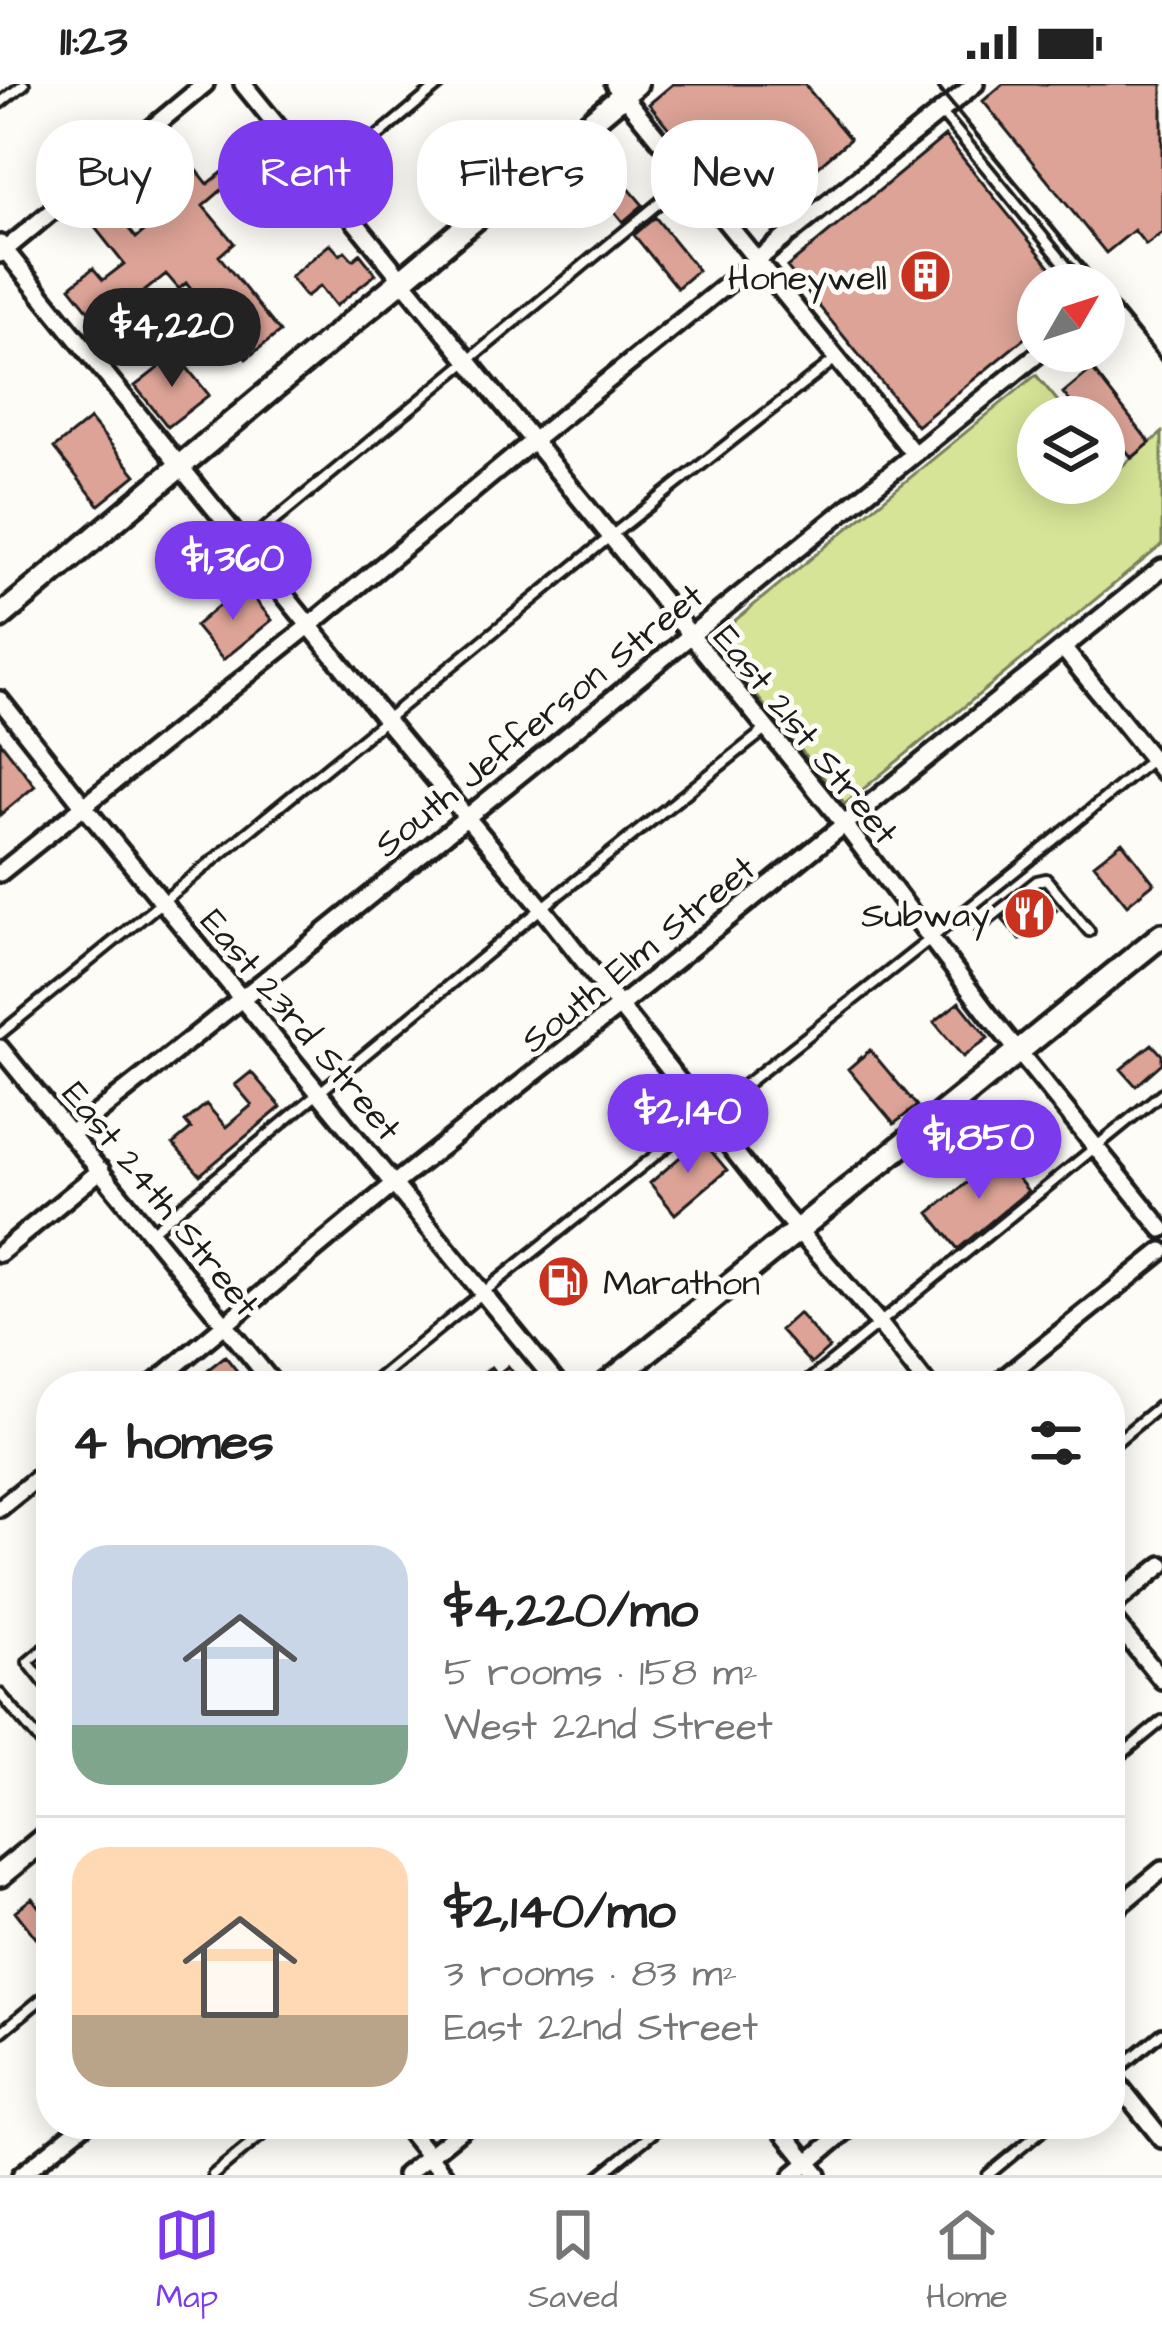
<!DOCTYPE html>
<html lang="en">
<head>
<meta charset="utf-8">
<style>
  :root { --surface:#fff; --page:#f6f6f6; --text:#222; --muted:#767676; --line:#e0e0e0; --accent:#7c3aed }
  body { margin:0; font-family:"Architects Daughter",sans-serif; background:var(--page); color:var(--text); height:100vh; display:flex; flex-direction:column; font-size:45px; white-space:nowrap }
  * { box-sizing:border-box; margin:0 }
  p { font-size:39px; color:var(--muted) }
  .icon { flex:none; width:66px; height:66px; fill:none; stroke:currentColor; stroke-width:2; stroke-linecap:round; stroke-linejoin:round }
  .map { position:relative; flex:1; overflow:hidden }
  .details { position:absolute; left:36px; top:1287px; width:1089px; height:768px; display:flex; flex-direction:column; background:var(--surface); border-radius:48px; box-shadow:0 6px 30px #0003 }
  .details>* { flex:none }
  .hud { position:absolute; left:36px; top:36px; width:1092px; height:108px; display:flex; gap:24px }
  .needle { width:78px; rotate:51deg }
  .fabs { position:absolute; left:1017px; top:180px; display:grid; gap:24px }
  .fabs a { display:grid; place-items:center; width:108px; height:108px; border-radius:50%; background:var(--surface); box-shadow:0 6px 30px #0003; font-size:60px }
  .price { position:absolute; translate:-50% -102px; padding:0 27px; border-radius:42px; background:var(--accent); color:#fff; font-size:39px; line-height:78px; filter:drop-shadow(0 3px 6px #0008) }
  .price::after { content:''; position:absolute; left:50%; top:72px; width:36px; height:27px; margin-left:-18px; background:inherit; clip-path:polygon(0 0,100% 0,50% 100%) }
  .price.on { background:#222; color:#fff }
  ul { padding:0; list-style:none }
  li { display:flex; align-items:center; gap:36px; height:300px; padding:0 36px }
  li+li { border-top:3px solid var(--line) }
  li span { display:grid; place-items:center; flex:none; width:336px; height:240px; border-radius:36px; color:#555 }
  li>.icon { margin-inline-start:auto }
  span .icon { width:144px; height:144px; fill:#fffc; stroke-width:1 }
  li b { font-size:51px }
  h2 { display:flex; justify-content:space-between; align-items:center; height:144px; padding:0 36px; font-size:51px }
  .tag { padding:0 42px; border-radius:48px; background:var(--surface); box-shadow:0 6px 30px #0003; font-size:42px; line-height:108px }
  .tag.on { background:var(--accent); color:#fff }
  .status { display:flex; justify-content:space-between; align-items:center; height:84px; padding:0 60px; background:var(--surface); direction:ltr }
  .status svg { height:33px; fill:currentColor }
  .dock { display:flex; justify-content:space-around; align-items:center; height:168px; border-top:3px solid var(--line); background:var(--surface); font-size:33px; color:var(--muted) }
  .dock a { display:grid; justify-items:center; gap:6px }
  .dock .on { color:var(--accent) }
  .map>svg:first-child { display:block }
</style>
</head>
<body>
<div class="status"><b>11:23</b><svg viewBox="0 0 49 12"><path d="M0 12V9h3v3zM5 12V6h3v6zM10 12V3h3v9zM15 12V0h3v12zM26 1h20v11H26zM47 4h2v5h-2z"/></svg></div>
<div class="map">
<svg width="1162" height="2091" viewBox="0 0 1162 2091">
  <rect width="100%" height="100%" fill="#fdfcf7"/>
  <filter id="ink" filterUnits="userSpaceOnUse"><feTurbulence type="fractalNoise" baseFrequency=".00833" numOctaves="2"/><feDisplacementMap in="SourceGraphic" scale="24" xChannelSelector="R" yChannelSelector="G"/><feConvolveMatrix kernelMatrix="1 2 1 2 8 2 1 2 1" color-interpolation-filters="sRGB"/></filter>
  <g filter="url(#ink)">
    <path fill="#d6e497" stroke="#79805a" stroke-width="3" d="M1036 291 1071 333H1038V399H1104V374L1116 387 1162 349V461L845 720 711 556Z"/>
    <path fill="#dca396" stroke="#1c1c1c" stroke-width="3" d="M673 0H804L850 55 788 108 794 118 770 141 761 129 746 140 649 20Z
      M1003 0H1162V149L1146 161 1134 146 1106 169 983 17Z
      M945 52 1065 201H1038V243L917 342 787 183Z
      M261 57 301 107 263 137 231 98 203 122 234 159 219 172 280 248 246 275 186 199 179 205 166 190 126 222 144 245 119 265 70 203 93 184 103 196 124 180 85 131 105 114 136 154 156 137 134 111 184 70 208 100Z
      M590 59 643 121 623 138 571 75Z
      M655 133 698 186 677 204 634 151Z
      M330 160 340 171 345 167 353 176 360 170 376 190 336 222 320 202 306 213 290 193Z
      M176 270 209 311 168 343 135 302Z
      M1092 285 1150 359 1132 374 1104 339V333H1082L1063 309Z
      M90 335 136 391 99 421 54 364Z
      M243 501 272 536 223 576 195 542Z
      M0 657 35 702 0 731Z
      M1122 758 1154 799 1127 821 1094 780Z
      M1039 806 1057 826 1020 856 1002 835Z
      M959 918 988 954 963 973 934 938Z
      M1152 960 1162 971V979L1136 1002 1121 985Z
      M870 966 917 1022 894 1040 848 985Z
      M251 988 281 1023 200 1091 173 1060 191 1045 185 1038 206 1020 226 1043 252 1021 235 1001Z
      M748 1009 761 1025 737 1045 723 1028Z
      M701 1055 727 1086 675 1130 650 1099Z
      M1000 1072 1028 1107 958 1165 929 1129Z
      M799 1229 829 1264 811 1280 780 1246Z
      M225 1272 249 1302H210L201 1291Z
      M508 1282 523 1302H482L476 1294 491 1283 497 1291Z
      M32 1814 51 1839 36 1854 15 1827Z"/>
    <g fill="none" stroke-linecap="round" stroke-linejoin="round">
      <defs>
        <path id="service" d="M0 19 24 0
          M941 28 1082 201
          M323 98 440 0
          M246 460 688 95
          M979 843 1037 797 1046 795 1089 847
          M0 950 611 452 834 276
          M151 1148 542 824 765 646
          M369 1302C629 1086 902 884 1162 667
          M802 1302 1162 1009
          M1110 1363 1162 1320
          M51 1559 28 1578 51 1607
          M0 1610 51 1670
          M1110 1680 1162 1637
          M0 1949 51 1907
          M1111 1991 1162 1949
          M213 2091 275 2040
          M601 2091 664 2040
          M988 2091 1050 2040"/>
        <path id="minor" d="M243 0 845 741 988 930 1162 1145
          M614 0 914 370
          M0 160 385 635 542 824 782 1128 880 1240 928 1302
          M0 170 205 0
          M1063 564 1162 687
          M0 616 83 721 559 1302
          M0 789 310 541 533 357 975 0
          M0 964 275 1302
          M72 1049C398 793 718 527 1042 267
          M0 1169 101 1086
          M151 1302 394 1100 618 923 1162 484
          M994 1302 1162 1167
          M0 1424 51 1383
          M1110 1523 1162 1481
          M1110 1532 1162 1596
          M1110 1829 1162 1786
          M1110 1990 1162 2055
          M403 2040 444 2091
          M777 2040 818 2091
          M21 2091 85 2040
          M405 2091 468 2040
          M793 2091 854 2040"/>
        <path id="secondary" d="M0 533 636 0
          M605 1302 1162 851
          M0 1791 51 1749"/>
      </defs>
      <use href="#service" stroke="#1c1c1c" stroke-width="16"/>
      <use href="#minor" stroke="#1c1c1c" stroke-width="24"/>
      <use href="#secondary" stroke="#1c1c1c" stroke-width="30"/>
      <use href="#service" stroke="#fdfcf7" stroke-width="8"/>
      <use href="#minor" stroke="#fdfcf7" stroke-width="15"/>
      <use href="#secondary" stroke="#fdfcf7" stroke-width="21"/>
      <path stroke="#1c1c1c" stroke-width="4.5" d="M935 0 1100 201
        M1104 206 1162 277"/>
    </g>
  </g>
  <defs>
    <symbol id="building-disc" viewBox="-11 -11 22 22"><circle r="9.5" fill="#c8321e" stroke="#fdfcf7"/><path d="M-4-6H4V6H1V3H-1V6H-4ZM-2.5-4.3h1.7v1.8h-1.7ZM.8-4.3h1.7v1.8H.8ZM-2.5-1h1.7V.8h-1.7ZM.8-1h1.7V.8H.8Z" fill="#fff"/></symbol>
    <symbol id="restaurant-disc" viewBox="-11 -11 22 22"><circle r="9.5" fill="#c8321e" stroke="#fdfcf7"/><path d="M-5-6h1v4h1v-4h1v4h1v-4h1v5L-1.5 .5V6h-2V.5L-5-1ZM5-6V6H3V1.5H1.5Q1.5-4 5-6Z" fill="#fff"/></symbol>
    <symbol id="fuel-disc" viewBox="-11 -11 22 22"><circle r="9.5" fill="#c8321e" stroke="#fdfcf7"/><path d="M-5.5-6h7V0h2V4h1.3V-2.5L3-4.5l.8-.8L6-3V5H2.5V1h-1V6h-7ZM-4.2-4.7v3.2H.2V-4.7Z" fill="#fff"/></symbol>
  </defs>
  <g fill-rule="evenodd">
    <use href="#building-disc" x="896" y="162" width="59" height="59"/>
    <use href="#restaurant-disc" x="1000" y="800" width="59" height="59"/>
    <use href="#fuel-disc" x="534" y="1168" width="59" height="59"/>
  </g>
  <g text-anchor="middle" stroke-width="10" stroke-linejoin="round" paint-order="stroke">
    <g font-size="36" fill="#1c1c1c" stroke="#fdfcf7" text-anchor="end">
      <text x="887" y="205">Honeywell</text>
      <text x="990" y="842">Subway</text>
      <text x="603" y="1210" text-anchor="start">Marathon</text>
    </g>
    <g font-size="36" fill="#1c1c1c" stroke="#fdfcf7">
      <text transform="translate(538 635) rotate(-39)" y="13">South Jefferson Street</text>
      <text transform="translate(807 650) rotate(51)" y="13">East 21st Street</text>
      <text transform="translate(637 869) rotate(-39)" y="13">South Elm Street</text>
      <text transform="translate(302 940) rotate(50)" y="13">East 23rd Street</text>
      <text transform="translate(162 1114) rotate(51)" y="13">East 24th Street</text>
    </g>
  </g>
</svg>
<div class="fabs">
<a><svg class="needle" viewBox="-14 -14 28 28"><path d="M0-13l5 13h-10z" fill="#e53935"/><path d="M0 13l5-13h-10z" fill="#767676"/></svg></a>
<a><svg class="icon" aria-label="layers" viewBox="0 0 24 24"><path d="M12 4l9 5-9 5-9-5zM3 14l9 5 9-5"/></svg></a>
</div>
<b class="price on" style="left:172px;top:306px">$4,220</b>
<b class="price" style="left:233px;top:539px">$1,360</b>
<b class="price" style="left:688px;top:1092px">$2,140</b>
<b class="price" style="left:979px;top:1118px">$1,850</b>
<div class="hud">
<a class="tag">Buy</a>
<a class="tag on">Rent</a>
<a class="tag">Filters</a>
<a class="tag">New</a>
</div>
<section class="details">
<h2>4 homes<svg class="icon" aria-label="filters" viewBox="0 0 24 24"><path d="M4 7h16M4 17h16"/><circle cx="9" cy="7" r="2"/><circle cx="15" cy="17" r="2"/></svg></h2>
<ul>
<li><span style="background:linear-gradient(#c9d6e8 75%,#7fa58c 0)"><svg class="icon" aria-label="home" viewBox="0 0 24 24"><path d="M3 11l9-7 9 7M6 9v11h12V9"/></svg></span><div><b>$4,220/mo</b><p>5 rooms · 158 m²</p><p>West 22nd Street</p></div></li>
<li><span style="background:linear-gradient(#ffd9b3 70%,#b9a48a 0)"><svg class="icon" aria-label="home" viewBox="0 0 24 24"><path d="M3 11l9-7 9 7M6 9v11h12V9"/></svg></span><div><b>$2,140/mo</b><p>3 rooms · 83 m²</p><p>East 22nd Street</p></div></li>
</ul>
</section>
</div>
<nav class="dock">
<a class="on"><svg class="icon" aria-label="map" viewBox="0 0 24 24"><path d="M3 6l6-2 6 2 6-2v14l-6 2-6-2-6 2zM9 4v14M15 6v14"/></svg>Map</a>
<a><svg class="icon" aria-label="saved" viewBox="0 0 24 24"><path d="M7 4h10v16l-5-4-5 4z"/></svg>Saved</a>
<a><svg class="icon" aria-label="home" viewBox="0 0 24 24"><path d="M3 11l9-7 9 7M6 9v11h12V9"/></svg>Home</a>
</nav>
</body>
</html>
